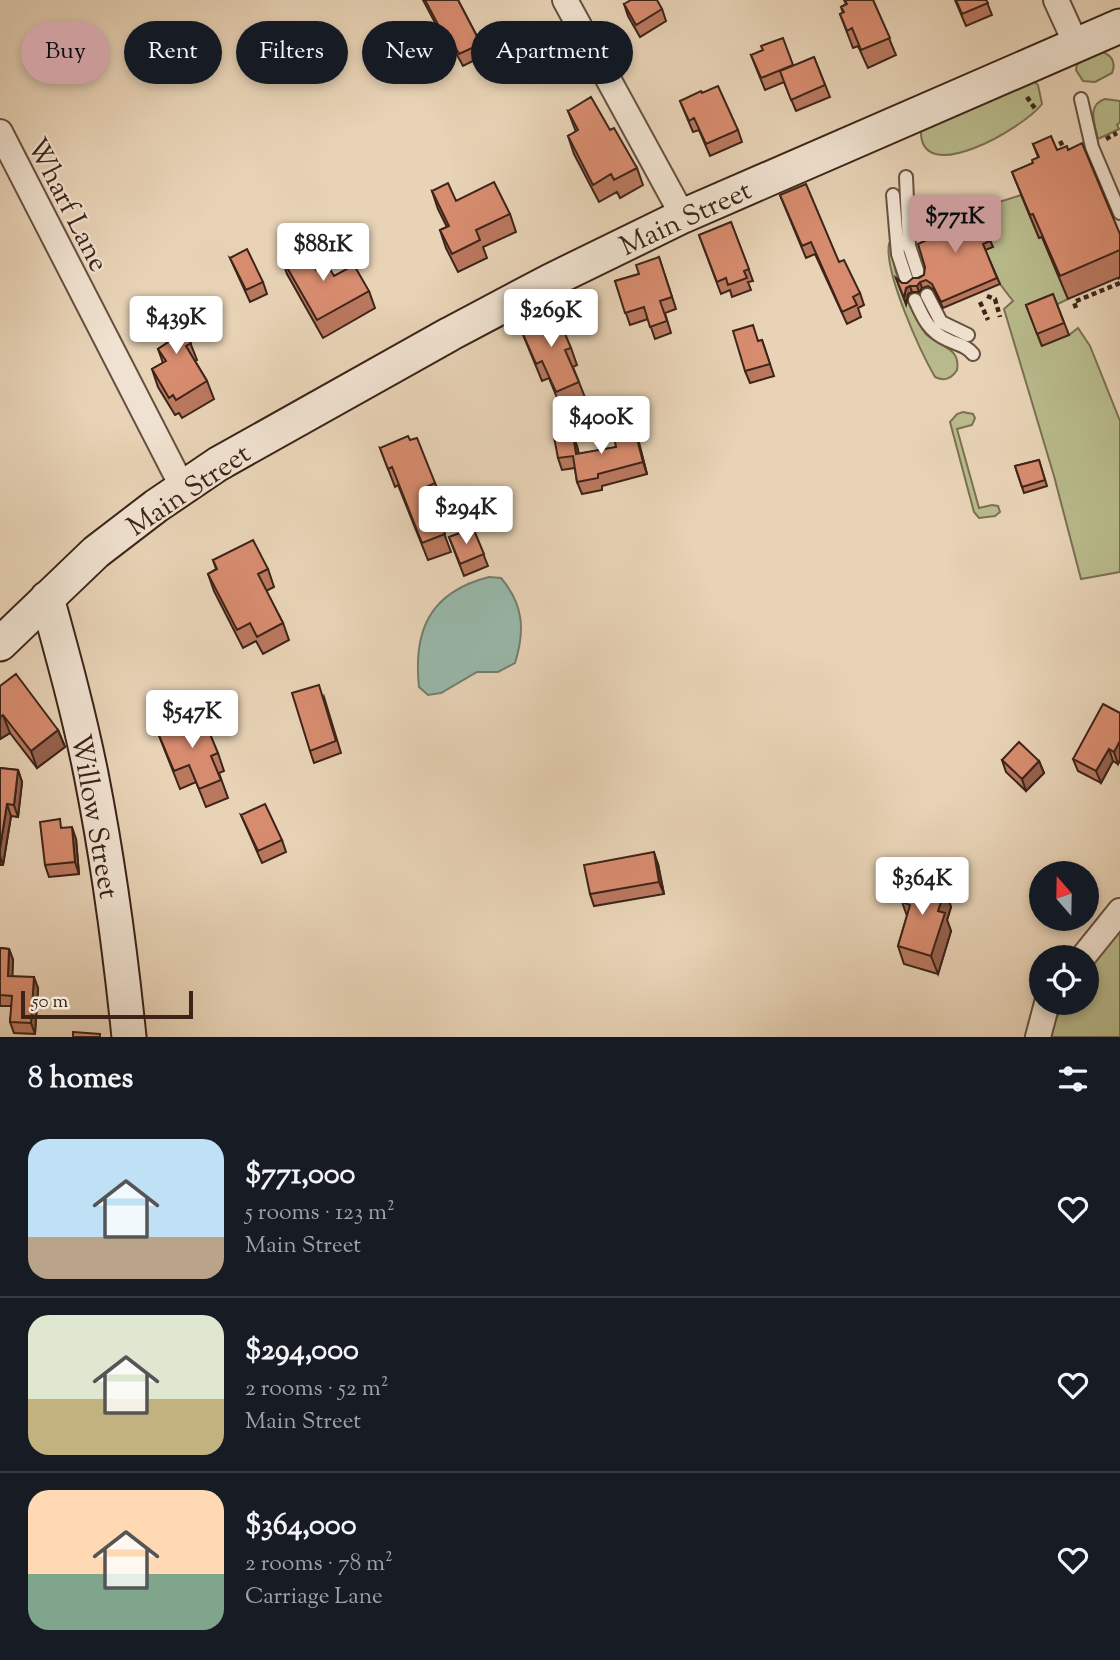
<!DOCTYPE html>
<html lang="en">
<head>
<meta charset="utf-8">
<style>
  :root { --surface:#171b24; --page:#20242c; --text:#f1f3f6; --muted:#9ea1a6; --line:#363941; --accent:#c59692 }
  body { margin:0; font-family:"Sorts Mill Goudy",serif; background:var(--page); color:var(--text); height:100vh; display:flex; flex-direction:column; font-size:26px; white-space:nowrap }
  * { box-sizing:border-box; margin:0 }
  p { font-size:23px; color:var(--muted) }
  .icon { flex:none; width:38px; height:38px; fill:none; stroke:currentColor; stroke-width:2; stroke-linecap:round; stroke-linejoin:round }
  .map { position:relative; height:1037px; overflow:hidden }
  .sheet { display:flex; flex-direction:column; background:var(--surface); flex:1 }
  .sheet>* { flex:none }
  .guide { position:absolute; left:21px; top:21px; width:700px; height:63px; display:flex; gap:14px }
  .needle { width:46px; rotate:340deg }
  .tools { position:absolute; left:1029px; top:861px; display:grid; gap:14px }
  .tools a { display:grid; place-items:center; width:70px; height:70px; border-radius:50%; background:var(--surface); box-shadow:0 4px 10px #0003; font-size:35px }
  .scale { position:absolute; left:21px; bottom:18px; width:172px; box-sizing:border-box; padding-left:7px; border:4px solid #3c2419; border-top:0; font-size:19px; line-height:24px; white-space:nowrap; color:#3c2419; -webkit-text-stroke:5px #f0e2d0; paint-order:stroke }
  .price { position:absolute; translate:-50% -60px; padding:0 16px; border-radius:7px; background:#fff; color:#222; font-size:23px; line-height:46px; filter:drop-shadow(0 2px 4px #0008) }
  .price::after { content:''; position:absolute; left:50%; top:42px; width:21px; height:16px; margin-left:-10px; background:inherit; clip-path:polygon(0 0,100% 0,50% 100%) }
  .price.selected { background:var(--accent); color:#111 }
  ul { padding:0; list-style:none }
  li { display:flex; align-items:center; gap:21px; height:175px; padding:0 28px }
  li+li { border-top:2px solid var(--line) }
  li span { display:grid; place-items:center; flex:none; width:196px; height:140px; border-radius:21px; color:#555 }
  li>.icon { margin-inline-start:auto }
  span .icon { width:84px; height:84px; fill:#fffc; stroke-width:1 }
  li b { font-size:30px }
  h2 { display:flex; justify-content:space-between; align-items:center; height:84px; padding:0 28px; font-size:30px }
  .tag { padding:0 24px; border-radius:32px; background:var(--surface); box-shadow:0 4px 10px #0003; font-size:24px; line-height:63px }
  .tag.selected { background:var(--accent); color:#111 }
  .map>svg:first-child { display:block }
</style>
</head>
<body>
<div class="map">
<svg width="1120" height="1037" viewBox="0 0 1120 1037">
  <rect width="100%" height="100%" fill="#e8d3b6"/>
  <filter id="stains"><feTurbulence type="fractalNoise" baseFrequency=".00286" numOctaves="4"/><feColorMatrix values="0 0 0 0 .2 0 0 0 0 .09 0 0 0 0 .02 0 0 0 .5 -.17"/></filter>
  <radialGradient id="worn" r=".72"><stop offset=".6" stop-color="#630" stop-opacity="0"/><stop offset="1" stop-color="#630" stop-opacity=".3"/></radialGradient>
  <path fill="#b9bb8c" stroke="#7a7052" stroke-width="2" d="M1098 51C1110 53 1117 61 1112 73L1095 82 1083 81 1076 70 1077 64Z
    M1031 79 1038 85 1042 104C1025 127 917 191 921 128Z
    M1105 99 1120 101V122L1117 125 1119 129 1098 139C1095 124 1086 105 1105 99Z
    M1021 195 1039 238 1042 237 1068 299 1031 317 1041 345 1069 335 1078 328 1090 346 1120 421V572L1081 579 1054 476 1004 309 1013 301 1000 284 985 250 992 247 977 209Z
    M889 244 892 247 895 269 906 303H909C914 314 918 325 926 334 939 347 961 347 957 370 952 378 945 382 935 377 920 351 884 272 889 244Z
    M963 412 973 414 975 418 972 425 957 429 979 508 992 505 998 506 1000 512 995 516 979 518 974 512 950 422 957 414Z
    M1120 922V1037H1047L1064 1003H1087V969Z"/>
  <path fill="#98b8aa" stroke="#737d70" stroke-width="2" d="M489 577 501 578C524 605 525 631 515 663L498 672H477L441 693 428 695 419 687C413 630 430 592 489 577Z"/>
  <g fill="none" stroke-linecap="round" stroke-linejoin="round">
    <defs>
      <path id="lane" d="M1081 99 1092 147 1120 213
        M906 177 909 246 919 276
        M893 195 898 254 907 281
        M927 295 941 322 968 335
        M915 300C923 318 929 332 948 340 958 345 966 345 973 354"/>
      <path id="street" d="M565 0 683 216
        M1056 0 1076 44
        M0 132 183 488
        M1083 957 1120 911
        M1038 1037 1047 1003"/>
      <path id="secondary" d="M47 598C63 656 79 714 91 774 108 860 120 949 129 1037
        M0 644 96 552 156 506 218 464 450 334 550 281 683 216 1120 26"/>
    </defs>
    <use href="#lane" stroke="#675040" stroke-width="16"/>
    <use href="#street" stroke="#675040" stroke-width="28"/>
    <use href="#secondary" stroke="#3c2419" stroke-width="37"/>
    <path stroke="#3c2419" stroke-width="4.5" stroke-dasharray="5 3.5" stroke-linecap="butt" d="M1027 97 1036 110
      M1106 139 1117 133
      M1060 141 1066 152
      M956 205 961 215
      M1119 277 1120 279
      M987 296 995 299 1000 317
      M980 302 988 320
      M1076 308 1074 302 1120 283"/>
    <use href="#lane" stroke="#f0e2d0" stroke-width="12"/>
    <use href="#street" stroke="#f0e2d0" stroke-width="24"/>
    <use href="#secondary" stroke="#f0e2d0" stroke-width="33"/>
  </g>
  <path fill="#ba785f" stroke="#3c2419" stroke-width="2" d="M423 0H458L481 44 485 55 463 66 456 53 452 55Z
    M844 0H873L896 55 868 68 858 46 853 48 840 14 843 13 841 7 846 4Z
    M955 0H986L992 15 966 26Z
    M624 4 662 9 666 21 640 37 628 16Z
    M751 55 794 66 814 57 830 97 796 111 784 82 765 90Z
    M702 93 738 130 742 142 710 156 699 130 693 132 680 101Z
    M568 111 610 130 637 168 643 185 620 198 617 192 599 202 574 154 568 136 576 132Z
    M1033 144 1057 150H1068L1120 234V277L1068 299 1042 237 1039 238 1012 172 1033 163 1038 157Z
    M432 191 456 201 510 214 516 232 483 247 487 258 458 272 446 248 440 230 447 227 438 209Z
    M780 195 839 262 860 293 864 305 858 308 861 317 847 324 815 254 806 258Z
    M974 203 993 247 985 250 1000 284 943 308 934 290 928 286 922 288 919 292H912L908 294 906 304 896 278 902 283H907L924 275 931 238Z
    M731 222 753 281 748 282 751 290 732 297 730 290 721 294 699 235Z
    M281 257 334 276 369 291 375 308 323 338 287 274Z
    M659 257 676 309 665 313 671 333 655 339 648 319 630 325 615 281 639 274Z
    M230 258 263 282 267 294 250 302Z
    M1053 294 1069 335 1042 346 1026 305Z
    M153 313 186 317 192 335 188 337 197 360 195 361 207 381 214 399 182 418 179 413 175 415 158 387 152 369 163 363 158 349 167 343 160 330Z
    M522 332 571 348 577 365 573 367 586 400 562 410 549 378 542 381Z
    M762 340 774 376 750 383 745 371 759 341Z
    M639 443 647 474 602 486V490L582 494 577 482 575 468 562 470 558 458 577 446 579 454Z
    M380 448 435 483 442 501 433 504 451 552 428 560 398 485 395 487Z
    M1039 460 1047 486 1024 493 1015 466Z
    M473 528 488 566 464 576 449 537Z
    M213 560 268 569 274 587 266 591 283 623 289 640 263 654 256 641 243 648 214 591 208 574 216 569Z
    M0 686 58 730 65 747 37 768 10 733 0 739Z
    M324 697 341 753 314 763 310 751Z
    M1120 713V760L1118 764 1113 761 1101 783 1078 771 1073 759Z
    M158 733 218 753 224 771 219 773 228 798 206 807 196 782 180 789Z
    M1002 760 1039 761 1044 773 1026 791 1006 772Z
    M0 768 18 770 22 782 18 817 11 816 3 865H0Z
    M241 815 282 840 286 852 262 863Z
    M63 828 76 839 79 874 49 877 45 865Z
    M658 864 664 894 594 906 590 894Z
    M945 890 951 907 947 920 951 931 938 974 904 964 898 946 907 916 902 902Z
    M0 948 9 949 13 960 12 976 38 988 35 1034 14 1033 10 1022 12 1006H0Z"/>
  <path fill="#97624e" stroke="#3c2419" stroke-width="2" d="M920 282 922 288 919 292 917 286Z
    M910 286 912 292 908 294 906 304 904 298 906 288Z
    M635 431 639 443 647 474 643 462Z
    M573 434 577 446 581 466 576 454Z
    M3 715 10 733 0 739V717Z
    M58 730 65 747 37 768 31 751Z
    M1120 741V760L1118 764 1114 752Z
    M1109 749 1113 761 1101 783 1096 771Z
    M1039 761 1044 773 1026 791 1022 779Z
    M18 770 22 782 18 817 14 805Z
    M7 804 11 816 3 865 0 856V848Z
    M72 827 76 839 79 874 75 862Z
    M654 852 658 864 664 894 659 882Z
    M945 890 951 907 947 920 951 931 938 974 931 956 938 911Z
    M9 949 13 960 12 987 8 976Z
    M34 977 38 988 35 1034 31 1023Z"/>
  <path fill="#d88c6f" stroke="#3c2419" stroke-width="2" d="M425 0H458L481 44 459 54 452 41 448 43Z
    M631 0H657L662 9 636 25 624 4Z
    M845 0H873L890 38 861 50 852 28 847 31 840 14 844 12 841 7 847 4Z
    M956 0H986L988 3 962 14Z
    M783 38 793 65 761 78 751 55 763 50 761 46Z
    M814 57 825 85 791 100 780 71Z
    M718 86 738 130 706 144 694 118 689 121 680 101 701 91 702 93Z
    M591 97 610 130 614 128 637 168 614 180 611 174 593 185 568 136 578 130 568 111Z
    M1051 136 1057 150 1067 146 1068 150 1082 143 1120 234V250L1060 276 1033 214 1030 215 1012 172 1033 163 1032 160 1039 157 1033 144Z
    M494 182 510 214 476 230 480 240 452 254 440 230 449 226 432 191 448 183 456 201Z
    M806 184 839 262 844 260 860 293 853 297 857 305 842 312 811 242 802 246 780 195Z
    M974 203 990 241 983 244 997 278 941 302 932 284 926 280 920 282 917 286H910L906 288 904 298 896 278 902 283H907L913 278H919L924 275 925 267 918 244 931 238 925 224Z
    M731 222 749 269 744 271 747 278 728 285 726 278 717 282 699 235Z
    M302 245 316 270 327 264 334 276 354 265 369 291 317 320 281 257Z
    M247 249 263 282 246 290 230 258Z
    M659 257 672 297 660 301 667 321 650 327 644 307 625 313 615 281 639 274 636 265Z
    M1053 294 1064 323 1037 334 1026 305Z
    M175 300 186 317 178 322 191 343 186 346 207 381 176 400 173 395 169 398 152 369 166 361 158 349 170 341 153 313Z
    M555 310 571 348 565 350 579 382 556 392 542 361 536 364 522 332 527 330 524 323Z
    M753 325 758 341 762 340 770 364 745 371 733 331Z
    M635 431 643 462 598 474V478L577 482 573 456 558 458 554 437 573 434 576 454 616 447 614 437Z
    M408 436 410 440 417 438 435 483 426 487 445 534 422 543 392 467 388 469 380 448Z
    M1039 460 1045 480 1022 487 1015 466Z
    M473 528 484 554 460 564 449 537Z
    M253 540 268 569 258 574 283 623 257 637 250 623 237 630 208 574 217 569 213 560Z
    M16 674 58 730 31 751 3 715 0 717V686Z
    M319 685 336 741 310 751 292 693Z
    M1103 704 1120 713V741L1114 752 1109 749 1096 771 1073 759Z
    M202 715 218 753 211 756 221 780 199 789 189 765 174 771 158 733Z
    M1019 742 1039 761 1022 779 1002 760Z
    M0 768 18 770 14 805 7 804 0 848Z
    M265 804 282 840 258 851 241 815Z
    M60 819 61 828 72 827 75 862 45 865 40 822Z
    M654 852 659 882 590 894 584 865Z
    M909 879 945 890 938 911 945 913 931 956 898 946 910 905 902 902Z
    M0 948 9 949 8 976 34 977 31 1023 10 1022 12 996 0 995Z
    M73 1032 100 1034V1037H73Z"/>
  <g text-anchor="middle" stroke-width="5" stroke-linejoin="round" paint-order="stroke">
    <g font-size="28" fill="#3c2419" stroke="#f0e2d0">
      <text transform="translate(69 204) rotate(63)" y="10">Wharf Lane</text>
      <text transform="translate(685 217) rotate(-25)" y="10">Main Street</text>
      <text transform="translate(188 489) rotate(-34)" y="10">Main Street</text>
      <text transform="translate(96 816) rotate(80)" y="10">Willow Street</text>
    </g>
  </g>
  <rect width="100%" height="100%" filter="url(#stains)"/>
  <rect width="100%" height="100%" fill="url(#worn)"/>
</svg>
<div class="tools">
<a><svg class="needle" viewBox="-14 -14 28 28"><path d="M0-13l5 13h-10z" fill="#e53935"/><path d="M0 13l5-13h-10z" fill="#9ea1a6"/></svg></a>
<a><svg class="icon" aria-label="locate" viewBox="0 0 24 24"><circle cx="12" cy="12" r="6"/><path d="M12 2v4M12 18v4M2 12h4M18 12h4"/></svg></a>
</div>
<div class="scale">50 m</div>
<b class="price selected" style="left:955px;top:255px">$771K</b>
<b class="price" style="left:323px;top:283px">$881K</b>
<b class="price" style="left:551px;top:349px">$269K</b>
<b class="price" style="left:176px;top:356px">$439K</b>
<b class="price" style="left:601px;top:456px">$400K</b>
<b class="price" style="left:466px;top:546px">$294K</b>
<b class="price" style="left:192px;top:750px">$547K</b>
<b class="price" style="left:922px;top:917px">$364K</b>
<div class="guide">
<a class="tag selected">Buy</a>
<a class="tag">Rent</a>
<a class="tag">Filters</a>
<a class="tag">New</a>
<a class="tag">Apartment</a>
</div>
</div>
<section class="sheet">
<h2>8 homes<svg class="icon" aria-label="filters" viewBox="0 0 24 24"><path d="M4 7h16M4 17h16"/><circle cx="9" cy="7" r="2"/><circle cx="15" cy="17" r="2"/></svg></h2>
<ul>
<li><span style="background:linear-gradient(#bfe0f5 70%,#b9a48a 0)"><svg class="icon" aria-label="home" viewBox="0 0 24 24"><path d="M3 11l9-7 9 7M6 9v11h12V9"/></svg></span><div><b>$771,000</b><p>5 rooms · 123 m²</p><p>Main Street</p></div><svg class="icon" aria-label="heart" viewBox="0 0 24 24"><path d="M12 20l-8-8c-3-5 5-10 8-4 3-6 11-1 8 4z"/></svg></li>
<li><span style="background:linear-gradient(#dfe7d0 60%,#c2b280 0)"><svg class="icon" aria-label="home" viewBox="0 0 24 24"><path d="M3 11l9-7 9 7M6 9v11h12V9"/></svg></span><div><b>$294,000</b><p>2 rooms · 52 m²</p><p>Main Street</p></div><svg class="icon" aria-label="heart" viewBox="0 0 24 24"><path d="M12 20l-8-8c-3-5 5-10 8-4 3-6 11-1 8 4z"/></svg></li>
<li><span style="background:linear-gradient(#ffd9b3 60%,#7fa58c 0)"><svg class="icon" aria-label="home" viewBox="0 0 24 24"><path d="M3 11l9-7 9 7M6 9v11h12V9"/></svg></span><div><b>$364,000</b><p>2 rooms · 78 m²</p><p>Carriage Lane</p></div><svg class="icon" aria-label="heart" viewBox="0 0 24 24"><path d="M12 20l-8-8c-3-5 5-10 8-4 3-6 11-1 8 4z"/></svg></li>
</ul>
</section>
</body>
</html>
